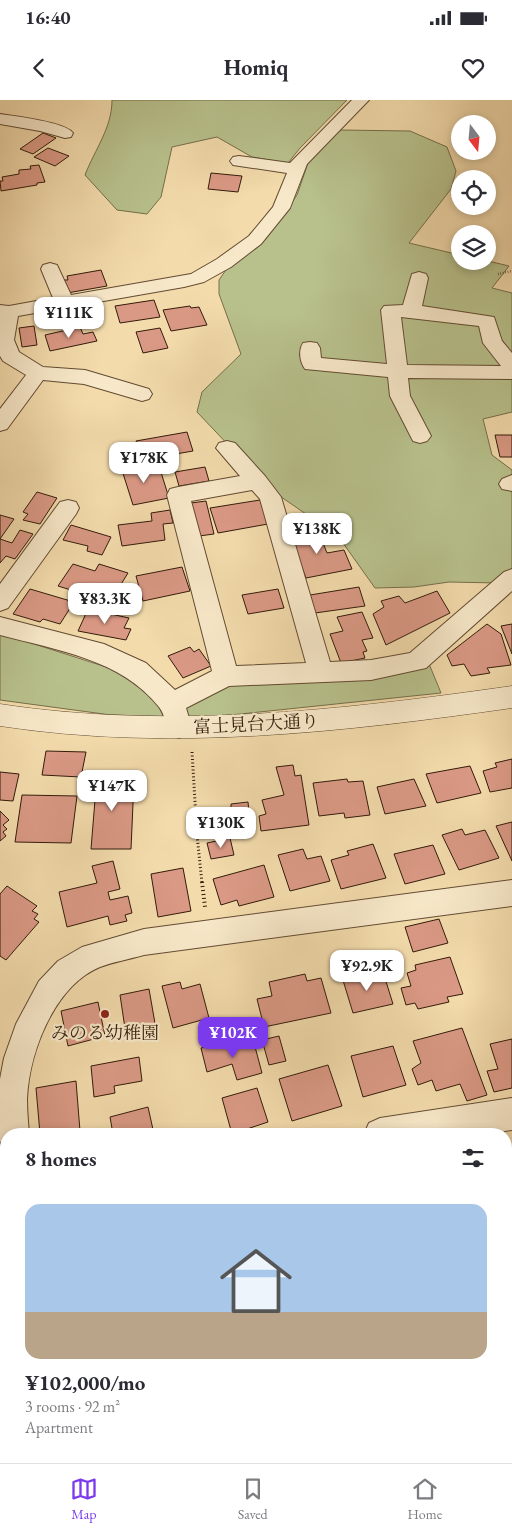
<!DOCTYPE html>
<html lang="en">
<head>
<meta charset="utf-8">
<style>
  :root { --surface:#fff; --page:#f2f2f3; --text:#2b2b33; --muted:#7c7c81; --line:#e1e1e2; --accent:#7c3aed }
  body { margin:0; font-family:"EB Garamond","Noto Serif JP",serif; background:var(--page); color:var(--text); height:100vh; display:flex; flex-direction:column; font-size:19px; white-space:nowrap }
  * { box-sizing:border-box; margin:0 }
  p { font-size:16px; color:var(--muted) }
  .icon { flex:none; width:28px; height:28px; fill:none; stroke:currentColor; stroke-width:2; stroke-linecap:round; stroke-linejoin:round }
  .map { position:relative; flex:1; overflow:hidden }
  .details { position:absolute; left:0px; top:1028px; width:512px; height:336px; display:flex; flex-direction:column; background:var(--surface); border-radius:20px 20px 0 0; box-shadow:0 2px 8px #0003 }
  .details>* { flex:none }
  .needle { width:32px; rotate:164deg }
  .buttons { position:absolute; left:451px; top:15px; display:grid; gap:10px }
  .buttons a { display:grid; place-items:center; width:45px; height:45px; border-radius:50%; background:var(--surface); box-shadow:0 2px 8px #0003; font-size:25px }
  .price { position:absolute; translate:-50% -42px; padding:0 11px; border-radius:10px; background:#fff; color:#222; font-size:16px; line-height:32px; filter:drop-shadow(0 1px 2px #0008) }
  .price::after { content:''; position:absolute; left:50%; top:30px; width:15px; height:11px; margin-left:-8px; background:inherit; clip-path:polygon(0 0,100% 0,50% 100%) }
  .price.current { background:var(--accent); color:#fff }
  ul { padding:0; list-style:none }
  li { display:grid; align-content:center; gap:10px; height:265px; padding:0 25px }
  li+li { border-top:1px solid var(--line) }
  li span { display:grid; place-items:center; height:155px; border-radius:15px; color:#555 }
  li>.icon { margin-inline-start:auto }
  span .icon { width:90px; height:90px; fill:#fffc; stroke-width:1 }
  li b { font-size:21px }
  h2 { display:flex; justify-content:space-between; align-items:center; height:60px; padding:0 25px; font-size:21px }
  .status { display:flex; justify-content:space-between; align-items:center; height:35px; padding:0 25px; background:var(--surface); direction:ltr }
  .status svg { height:14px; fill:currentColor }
  header { display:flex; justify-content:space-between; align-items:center; height:65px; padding:0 25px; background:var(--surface); font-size:22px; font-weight:700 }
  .tabs { display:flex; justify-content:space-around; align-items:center; height:70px; border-top:1px solid var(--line); background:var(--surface); font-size:14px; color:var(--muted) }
  .tabs a { display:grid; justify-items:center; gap:2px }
  .tabs .current { color:var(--accent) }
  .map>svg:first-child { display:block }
</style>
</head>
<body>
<div class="status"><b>16:40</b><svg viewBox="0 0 49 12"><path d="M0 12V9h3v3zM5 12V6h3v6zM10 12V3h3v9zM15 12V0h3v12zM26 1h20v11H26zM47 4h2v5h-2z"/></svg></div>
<header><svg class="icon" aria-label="back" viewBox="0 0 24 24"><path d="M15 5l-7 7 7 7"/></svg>Homiq<svg class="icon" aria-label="heart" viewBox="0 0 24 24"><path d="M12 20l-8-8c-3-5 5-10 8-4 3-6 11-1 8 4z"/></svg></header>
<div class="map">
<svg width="512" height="1363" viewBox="0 0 512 1363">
  <rect width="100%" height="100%" fill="#f3dbac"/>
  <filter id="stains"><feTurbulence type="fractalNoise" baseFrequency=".004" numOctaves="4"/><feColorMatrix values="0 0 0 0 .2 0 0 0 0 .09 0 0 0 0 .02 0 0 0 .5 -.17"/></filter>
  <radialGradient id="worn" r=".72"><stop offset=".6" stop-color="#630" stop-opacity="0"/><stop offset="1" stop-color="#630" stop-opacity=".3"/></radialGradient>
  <path fill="#b8c18c" stroke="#766e4b" d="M112 0H347L300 48 288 63 252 57 217 37 172 47 161 97 147 114 117 110 85 75C95 49 112 28 112 0Z
    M340 30 410 31 447 47 456 71 451 89 409 143 460 155V161H488L509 166 492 188 512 193V252L494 247 512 253V312L483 319 492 355 512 370V474L498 483 449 482 414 487 375 488 338 436 271 390 197 312 202 292 241 254 219 194V180L230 164 273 129 297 95 308 63Z
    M0 533 128 574 172 603 235 576 425 554 441 593 202 618 111 615 0 600Z"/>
  <path fill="#da9985" stroke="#331b0a" d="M43 33 56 38 33 54 20 49Z
    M48 48 69 56 55 66 34 57Z
    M39 65 45 82 37 83V85L1 91 0 81H3L2 77 19 74V70L31 69 30 66Z
    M211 73 242 76 238 92 208 89Z
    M101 170 107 186 67 193 62 180H68L67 176Z
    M154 200 160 217 120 223 115 206Z
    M190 206 191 208 199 207 207 225 171 231 163 210Z
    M34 226 37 245 22 247 19 228Z
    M80 227 83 234 93 232 97 241 50 251 45 235Z
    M160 228 168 248 143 253 136 232Z
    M187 332 193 351 135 361 132 349 139 348 136 341Z
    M495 335H512V357H500Z
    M147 362 150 371 160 369 169 398 133 405 121 367Z
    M205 367 209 381 179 386 175 372Z
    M37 392 57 398 40 424 23 420 28 414 23 412Z
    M260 400 268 424 218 433 210 408Z
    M206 401 214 434 199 436 191 403Z
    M170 410 173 423 163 424 165 440 122 446 118 425 152 421 151 413Z
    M0 415 14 419 0 439Z
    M71 425 111 437 102 455 87 451 88 446 63 440Z
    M317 428 327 453 344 450 352 469 306 478 289 433Z
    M20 430 33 434 15 459 6 456 0 463V439L12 443Z
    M73 464 95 471 99 464 128 473 110 502 58 486Z
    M182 467 190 491 143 501 136 476Z
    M359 487 365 506 315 513 310 495Z
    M30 489 74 502 60 524 43 519 40 522 13 514Z
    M278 489 284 508 248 514 242 495Z
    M437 491 450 513 386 545 373 514 384 507 381 501 399 496 405 503Z
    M88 509 129 518 124 528 131 529 126 540 78 531Z
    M362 512 373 538 362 540 367 551 363 552 365 558 341 563 330 534 343 531 337 517Z
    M487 524 501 534 511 565 487 568 490 573 471 576 464 564 452 566 447 555Z
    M512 524V554L501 526Z
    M190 547 194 552 199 549 211 566 183 578 168 556Z
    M46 651 86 652 81 677 42 675Z
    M512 659V688L490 692 483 671 497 667 495 663Z
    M293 665 295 676 301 675 309 725 261 731 259 716 266 714 262 700 284 695 276 667Z
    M470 666 481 693 437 703 426 674Z
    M0 672 19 674 13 701 0 700Z
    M95 674H122L121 681H134L131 749H91L95 700H88L89 687H94Z
    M347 679 348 682 363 681 370 715 345 718 344 713 319 716 313 683Z
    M414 679 426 706 385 714 377 687Z
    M22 695 77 696 71 743 15 742Z
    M248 702 251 730 211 733 209 711 231 709V704Z
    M0 711 9 720 3 725 7 729 3 732 6 736 0 741Z
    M512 722V761L496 726Z
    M462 729 465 735 485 730 499 758 459 770 442 735Z
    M230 738 234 755 211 759 207 743Z
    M373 744 386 778 341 789 331 760 349 755 347 751Z
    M433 745 445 774 405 784 394 754Z
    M303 749 307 759 321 756 330 781 290 791 278 755Z
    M113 761 120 789 108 792 110 800 128 796 132 813 125 815 127 821 110 825 108 816 67 827 59 792 97 783 92 766Z
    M264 765 274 797 239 806 237 800 221 805 213 779Z
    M183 768 191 811 158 817 151 774Z
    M7 786 37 806 32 811 38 814 34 819 39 822 6 860 0 856V794Z
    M439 819 448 843 413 852 405 827Z
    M450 857 463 894 447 897 449 902 418 909 415 903 406 905 401 888 411 886 407 873 416 870 415 865Z
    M364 872 365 879 384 875 393 904 353 913 342 877Z
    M305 874 307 881 321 878 331 913 264 927 257 899 272 896 269 882Z
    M180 882 182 889 200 884 209 918 173 928 162 886Z
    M149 889 156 929 126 935 120 895Z
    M98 902 105 936 68 946 61 911Z
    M462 928 487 995 467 1001 460 984 436 991 432 980 418 985 412 969 421 963 413 941Z
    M279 936 286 961 269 965 262 940Z
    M512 939V988L494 992 487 971 498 969 490 944Z
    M232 940 234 948 254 943 262 973 237 980 232 964 207 972 201 948Z
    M393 946 406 985 363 997 351 956Z
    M139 957 142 981 114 986 115 993 94 997 91 966Z
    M328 965 342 1006 292 1021 279 979Z
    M76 981 80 1031 64 1034H40L36 988Z
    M257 988 268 1022 232 1034 222 998Z
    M148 1007 154 1034H113L110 1017Z
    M506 1117 512 1139 506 1140Z
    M1 1173 6 1216 0 1217V1173Z
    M511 1185 512 1251 506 1252V1186Z
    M5 1267 6 1327 0 1329V1268Z"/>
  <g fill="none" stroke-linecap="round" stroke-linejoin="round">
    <defs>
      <path id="minor" d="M352 0H369L307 64 290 108 261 144 231 167 204 182 184 187 18 216 14 240 19 252 43 267 85 270 149 289 152 294 149 299 142 301 84 284 43 280 7 329 0 331V309L26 275 3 261 0 256V205L9 206 53 198 41 169 43 165 50 163 57 165 71 195 191 174 217 159 249 136 273 107 287 73 233 65 230 61 233 57 239 56 290 63Z
        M0 14C14 16 66 22 73 33L71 37 65 38 40 31 0 24Z
        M419 172 426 174 428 178 422 206 494 217 502 241 512 253V279L408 278 410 296 431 336 427 341 420 343 413 341 390 296 388 277 305 269C300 262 298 251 303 243L310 242 317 243 320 248 321 258 387 264 381 210 384 206 403 205 412 174ZM401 217 479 226 483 243 501 266 407 265Z
        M227 341 235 343 265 376 281 397 330 562 371 560 410 553 504 472 512 469V491L426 568 371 580 229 586 186 608 192 628 188 635 179 638 170 635C166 627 165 614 159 607 121 559 56 550 0 535V517L104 544 146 563 175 590 212 571 167 395 170 389 178 387 240 376 216 348 219 343ZM252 390 260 399 306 563 236 566 191 401Z
        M512 375V391L502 389 499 384 502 379Z
        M68 400 76 402 79 408 76 414 8 508 0 511V484L60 402Z
        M512 780V806L144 855C130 859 113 862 100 867 54 886 29 953 27 999 27 1011 28 1022 29 1034H6V1047L2 1045 0 1041V979L4 958 16 924 39 881 58 861 82 847 144 829Z
        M512 998V1030L485 1034H364L369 1023 380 1018Z
        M6 1074V1106L0 1107V1075Z
        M512 1275V1311L506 1312V1276Z
        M97 1358H163L161 1363H95Z"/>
      <path id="tertiary" d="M512 586V608C343 632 170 652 0 626V604C170 630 343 610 512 586Z"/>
    </defs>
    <use href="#minor" stroke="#634b32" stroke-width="2"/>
    <use href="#tertiary" stroke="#634b32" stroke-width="1"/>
    <path stroke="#331b0a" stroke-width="2.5" stroke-dasharray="0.5 2" stroke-linecap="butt" d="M498 174 512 171"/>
    <path stroke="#331b0a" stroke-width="3" stroke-dasharray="1 2.5" stroke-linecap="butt" d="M192 652 197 735 202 783"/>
    <path stroke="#331b0a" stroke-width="4" stroke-dasharray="1 3" stroke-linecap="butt" d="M202 782 205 807"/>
    <use href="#minor" fill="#f7e8c9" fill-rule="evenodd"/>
    <use href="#tertiary" fill="#f7e8c9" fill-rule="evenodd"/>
  </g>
  <circle fill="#8f2418" stroke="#f7e8c9" stroke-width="2" cx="105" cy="914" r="5"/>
  <g text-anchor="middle" stroke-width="4.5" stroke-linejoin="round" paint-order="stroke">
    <g font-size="18" fill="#331b0a" stroke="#f7e8c9">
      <text transform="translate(256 624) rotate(-3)" y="6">富士見台大通り</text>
    </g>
    <g font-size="18" fill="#331b0a" stroke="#f7e8c9">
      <text x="105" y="939">みのる幼稚園</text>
    </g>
  </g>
  <rect width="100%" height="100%" filter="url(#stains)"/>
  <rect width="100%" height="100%" fill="url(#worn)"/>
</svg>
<div class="buttons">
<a><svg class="needle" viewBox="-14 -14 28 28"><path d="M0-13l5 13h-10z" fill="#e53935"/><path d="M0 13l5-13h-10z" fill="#7c7c81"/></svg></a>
<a><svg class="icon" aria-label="locate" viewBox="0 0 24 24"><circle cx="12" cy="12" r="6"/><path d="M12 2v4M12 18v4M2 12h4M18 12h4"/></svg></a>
<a><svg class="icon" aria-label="layers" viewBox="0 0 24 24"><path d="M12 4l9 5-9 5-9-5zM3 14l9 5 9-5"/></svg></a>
</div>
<b class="price" style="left:69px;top:239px">¥111K</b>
<b class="price" style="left:144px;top:384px">¥178K</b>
<b class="price" style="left:317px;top:455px">¥138K</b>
<b class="price" style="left:105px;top:525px">¥83.3K</b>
<b class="price" style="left:112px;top:712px">¥147K</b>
<b class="price" style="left:221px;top:749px">¥130K</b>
<b class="price" style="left:367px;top:892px">¥92.9K</b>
<b class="price current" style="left:233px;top:959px">¥102K</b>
<section class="details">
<h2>8 homes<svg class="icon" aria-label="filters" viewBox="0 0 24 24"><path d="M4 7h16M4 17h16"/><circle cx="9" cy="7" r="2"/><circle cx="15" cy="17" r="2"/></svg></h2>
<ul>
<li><span style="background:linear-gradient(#a9c7e8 70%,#b9a48a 0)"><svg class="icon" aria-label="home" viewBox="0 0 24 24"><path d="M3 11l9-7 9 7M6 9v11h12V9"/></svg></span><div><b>¥102,000/mo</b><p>3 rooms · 92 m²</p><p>Apartment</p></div></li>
</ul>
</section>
</div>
<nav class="tabs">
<a class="current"><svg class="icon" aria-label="map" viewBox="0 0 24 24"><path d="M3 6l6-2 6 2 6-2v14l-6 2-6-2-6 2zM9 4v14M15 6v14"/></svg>Map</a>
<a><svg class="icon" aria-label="saved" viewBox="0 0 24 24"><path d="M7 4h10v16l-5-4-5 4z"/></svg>Saved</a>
<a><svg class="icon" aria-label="home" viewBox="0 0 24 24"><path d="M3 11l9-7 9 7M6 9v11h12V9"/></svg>Home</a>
</nav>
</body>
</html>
